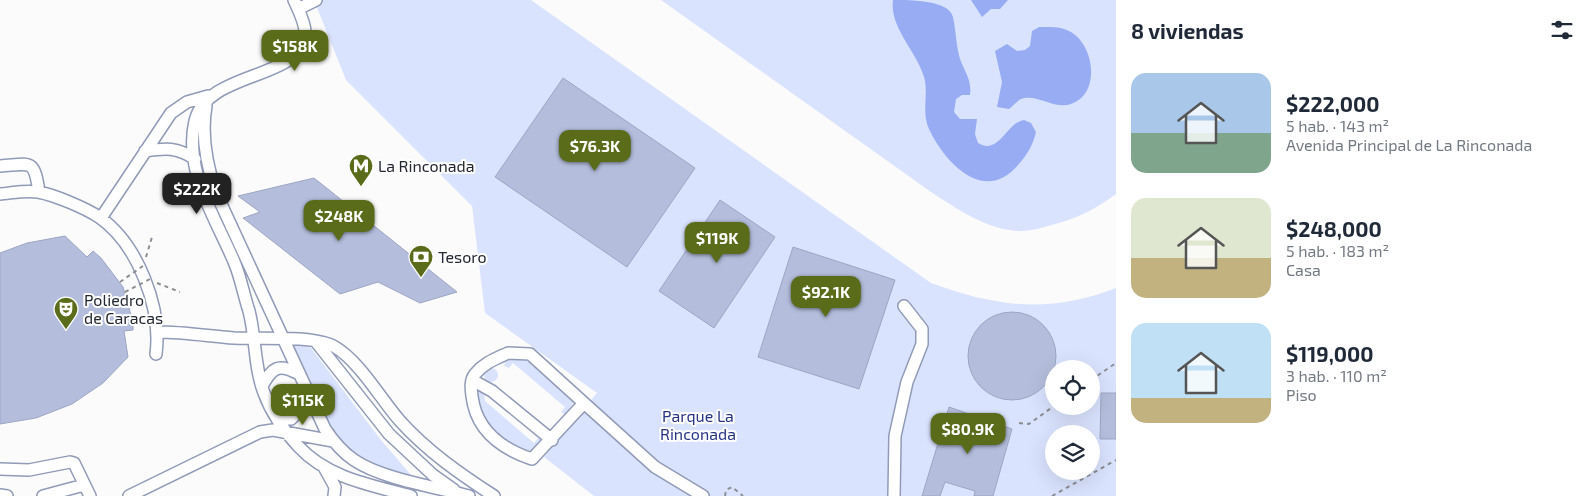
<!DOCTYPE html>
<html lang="es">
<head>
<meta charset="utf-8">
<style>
  :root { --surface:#fff; --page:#f6f6f7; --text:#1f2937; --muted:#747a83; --accent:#5a6c19 }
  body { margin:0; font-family:"Exo 2",sans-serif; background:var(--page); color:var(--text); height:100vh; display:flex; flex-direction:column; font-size:19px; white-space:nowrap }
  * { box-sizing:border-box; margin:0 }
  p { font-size:16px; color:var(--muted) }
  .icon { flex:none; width:28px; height:28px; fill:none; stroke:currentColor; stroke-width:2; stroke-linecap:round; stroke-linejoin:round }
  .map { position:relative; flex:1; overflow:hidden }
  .panel { display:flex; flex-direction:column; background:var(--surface); width:475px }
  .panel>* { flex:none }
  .tools { position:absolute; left:1045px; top:360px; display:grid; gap:10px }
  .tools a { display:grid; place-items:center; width:55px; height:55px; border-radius:50%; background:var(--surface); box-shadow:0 5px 20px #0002; font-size:25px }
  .price { position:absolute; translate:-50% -42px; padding:0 11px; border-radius:10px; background:var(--accent); color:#fff; font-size:16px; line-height:32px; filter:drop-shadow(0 1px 2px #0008) }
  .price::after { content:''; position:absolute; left:50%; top:30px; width:15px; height:11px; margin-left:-8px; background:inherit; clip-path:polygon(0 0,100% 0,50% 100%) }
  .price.active { background:#222; color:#fff }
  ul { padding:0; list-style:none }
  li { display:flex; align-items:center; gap:15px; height:125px; padding:0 15px }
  li span { display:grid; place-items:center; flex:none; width:140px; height:100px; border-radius:15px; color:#555 }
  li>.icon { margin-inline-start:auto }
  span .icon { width:60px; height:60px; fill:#fffc; stroke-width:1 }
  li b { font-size:21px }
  h2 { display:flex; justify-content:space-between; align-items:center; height:60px; padding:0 15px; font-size:21px }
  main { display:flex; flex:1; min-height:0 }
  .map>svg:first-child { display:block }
</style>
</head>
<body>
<main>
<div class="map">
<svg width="1116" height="496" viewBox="0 0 1116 496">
  <rect width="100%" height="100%" fill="#fbfbfb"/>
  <path fill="#dae3fe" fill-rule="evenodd" d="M314 0H531L931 283C997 307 1049 314 1116 288V496H594L544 457 597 393 485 313 472 206 346 80ZM1054 369H1091V406H1054ZM1054 434H1091V471H1054Z
    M661 0H1116V194C1097 208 1079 218 1055 224 1044 227 1033 231 1021 231 989 231 957 209 931 192Z
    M289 343 311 348 381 440 411 475C397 471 381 468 367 462 324 442 308 383 289 343Z
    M512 358 534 363 573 398V403L565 415 561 412 565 407 513 363 509 368 504 366 506 359Z
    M484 375a7 7 0 1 1 14 0a7 7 0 1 1-14 0Z
    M479 390 484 391 485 401 534 443 540 436 546 441 532 452H528C503 441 472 422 479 390Z"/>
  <path fill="#97acf3" d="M893 0C911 0 949 0 953 17 956 31 956 45 960 59 965 72 972 81 970 95H962L956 99 954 112 960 119H977L975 134 978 143C999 156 1007 122 1024 120L1031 123 1036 132C1033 145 1027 155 1018 165 984 205 945 163 929 129 921 113 929 93 924 77 917 52 889 27 893 0Z
    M971 0H1008L1000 9H991L982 17Z
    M1039 27C1049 27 1060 26 1069 31 1094 43 1102 93 1071 104 1054 110 1037 93 1021 99 1017 101 1013 106 1009 109L997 107 1002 82 995 51 1007 44 1017 51 1025 50 1030 46 1032 31Z"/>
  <path fill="#b4bedc" stroke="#9ca6c3" d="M563 78 695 168 627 267 495 177Z
    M314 178 457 292 420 303 378 282 340 294 243 218 260 212 238 196Z
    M720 200 775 237 714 328 659 291Z
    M65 236 87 257 93 251 101 258 123 287 133 322V330L124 331 128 357 103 383 72 404 36 418 0 424V253L27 243Z
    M793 247 895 280 859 389 758 357Z
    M968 356a44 44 0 1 1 88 0a44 44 0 1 1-88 0Z
    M1101 393H1116V439H1100Z
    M949 407 1012 429 993 496H974L975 491 945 482 940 496H922Z"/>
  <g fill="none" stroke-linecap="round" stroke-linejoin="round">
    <defs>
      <path id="minor" d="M294 0C298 9 305 22 305 32 305 81 208 69 195 121 183 171 217 220 235 264 241 279 244 296 249 311 256 338 254 367 264 393 271 412 285 432 299 447 328 478 371 485 411 496
        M298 9 316 0
        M206 106C201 134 207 166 216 193L325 429C333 441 342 452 354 460 382 479 436 487 469 496
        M145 151C166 148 177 147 195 159
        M0 166C31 164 34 158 39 192
        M0 194C12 193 26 190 38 192 55 195 85 208 99 217 138 244 162 308 156 354
        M101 218 171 113 187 102 208 96
        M158 332C183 332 208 336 234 338 258 339 314 335 335 347 360 362 380 398 400 421 427 451 460 474 494 496
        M317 343 389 434 433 475 454 490
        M508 353 530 354 584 403 532 459C502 449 476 431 472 396 471 389 470 380 475 374 484 363 495 359 508 353Z
        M472 380 492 391 552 440
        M262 386C272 368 278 363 297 373
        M584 403 655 467 703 496
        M277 418 291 419 301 409 306 394
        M324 467 335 487 334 496
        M0 469 29 470 70 462 74 463 90 496
        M0 495 7 496
        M43 496 84 485
        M129 496 260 432 273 430 333 441
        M894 496 895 436 907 382 922 344V329L904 306"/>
    </defs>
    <use href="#minor" stroke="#919bb8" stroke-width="14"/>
    <path stroke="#8b8e93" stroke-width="2" stroke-dasharray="4 4" stroke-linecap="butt" d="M146 257 152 237
      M157 283 180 292
      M1091 380 1116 363
      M1019 423 1029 424 1054 406
      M725 496 726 490 732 487 743 496
      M1052 496 1116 460"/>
    <use href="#minor" stroke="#fff" stroke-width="11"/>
    <path stroke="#8b8e93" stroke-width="2" stroke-dasharray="4 4" stroke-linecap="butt" d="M120 282 143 266
      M125 292 150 279"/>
  </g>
  <defs>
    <symbol id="metro-pin" viewBox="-11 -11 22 30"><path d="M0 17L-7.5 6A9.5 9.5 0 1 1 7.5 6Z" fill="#5a6c19" stroke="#fff"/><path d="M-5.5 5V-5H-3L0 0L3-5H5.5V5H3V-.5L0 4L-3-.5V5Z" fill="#fff"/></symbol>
    <symbol id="bank-pin" viewBox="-11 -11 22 30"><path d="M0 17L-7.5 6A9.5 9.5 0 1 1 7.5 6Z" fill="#5a6c19" stroke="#fff"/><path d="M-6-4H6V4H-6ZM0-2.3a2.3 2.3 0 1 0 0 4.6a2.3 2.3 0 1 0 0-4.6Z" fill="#fff"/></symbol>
    <symbol id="theatre-pin" viewBox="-11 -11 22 30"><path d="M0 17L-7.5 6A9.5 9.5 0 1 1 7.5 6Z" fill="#5a6c19" stroke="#fff"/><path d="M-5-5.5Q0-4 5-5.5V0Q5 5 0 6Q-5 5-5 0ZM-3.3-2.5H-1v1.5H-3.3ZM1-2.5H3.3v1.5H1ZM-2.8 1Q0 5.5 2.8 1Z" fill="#fff"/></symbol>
  </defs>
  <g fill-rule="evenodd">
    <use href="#metro-pin" x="347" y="152" width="28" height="38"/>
    <use href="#bank-pin" x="407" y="243" width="28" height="38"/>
    <use href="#theatre-pin" x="52" y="295" width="28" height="38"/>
  </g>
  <g text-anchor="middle" stroke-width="4" stroke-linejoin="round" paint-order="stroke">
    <g font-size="16" fill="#232732" stroke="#fff" text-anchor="start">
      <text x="378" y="172">La Rinconada</text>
      <text x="438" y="263">Tesoro</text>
      <text x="84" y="306">Poliedro<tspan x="84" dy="18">de Caracas</tspan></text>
    </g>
    <g font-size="16" fill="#283585" stroke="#fff">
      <text x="698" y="422">Parque La<tspan x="698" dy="18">Rinconada</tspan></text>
    </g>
  </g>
</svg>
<div class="tools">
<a><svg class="icon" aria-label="locate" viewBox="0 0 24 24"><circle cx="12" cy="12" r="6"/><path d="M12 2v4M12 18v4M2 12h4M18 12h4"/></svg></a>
<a><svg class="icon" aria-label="layers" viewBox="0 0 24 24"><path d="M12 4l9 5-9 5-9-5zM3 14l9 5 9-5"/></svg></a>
</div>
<b class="price" style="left:295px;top:72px">$158K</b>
<b class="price" style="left:595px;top:172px">$76.3K</b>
<b class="price active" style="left:197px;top:215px">$222K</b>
<b class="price" style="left:339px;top:242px">$248K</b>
<b class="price" style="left:717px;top:264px">$119K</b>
<b class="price" style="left:826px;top:318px">$92.1K</b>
<b class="price" style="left:303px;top:426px">$115K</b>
<b class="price" style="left:968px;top:455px">$80.9K</b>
</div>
<section class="panel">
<h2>8 viviendas<svg class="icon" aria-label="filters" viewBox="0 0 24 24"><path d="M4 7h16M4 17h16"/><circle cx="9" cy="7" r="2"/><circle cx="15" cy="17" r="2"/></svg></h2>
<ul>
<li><span style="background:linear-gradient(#a9c7e8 60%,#7fa58c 0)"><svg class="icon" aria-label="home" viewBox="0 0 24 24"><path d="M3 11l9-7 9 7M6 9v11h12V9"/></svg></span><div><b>$222,000</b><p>5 hab. · 143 m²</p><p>Avenida Principal de La Rinconada</p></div></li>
<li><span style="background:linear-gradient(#dfe7d0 60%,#c2b280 0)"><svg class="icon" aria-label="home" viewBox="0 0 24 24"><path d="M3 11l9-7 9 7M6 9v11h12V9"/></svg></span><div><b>$248,000</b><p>5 hab. · 183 m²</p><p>Casa</p></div></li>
<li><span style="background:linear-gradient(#bfe0f5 75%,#c2b280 0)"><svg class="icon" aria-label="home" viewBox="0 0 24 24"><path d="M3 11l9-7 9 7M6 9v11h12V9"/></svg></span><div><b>$119,000</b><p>3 hab. · 110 m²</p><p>Piso</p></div></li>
</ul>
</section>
</main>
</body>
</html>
